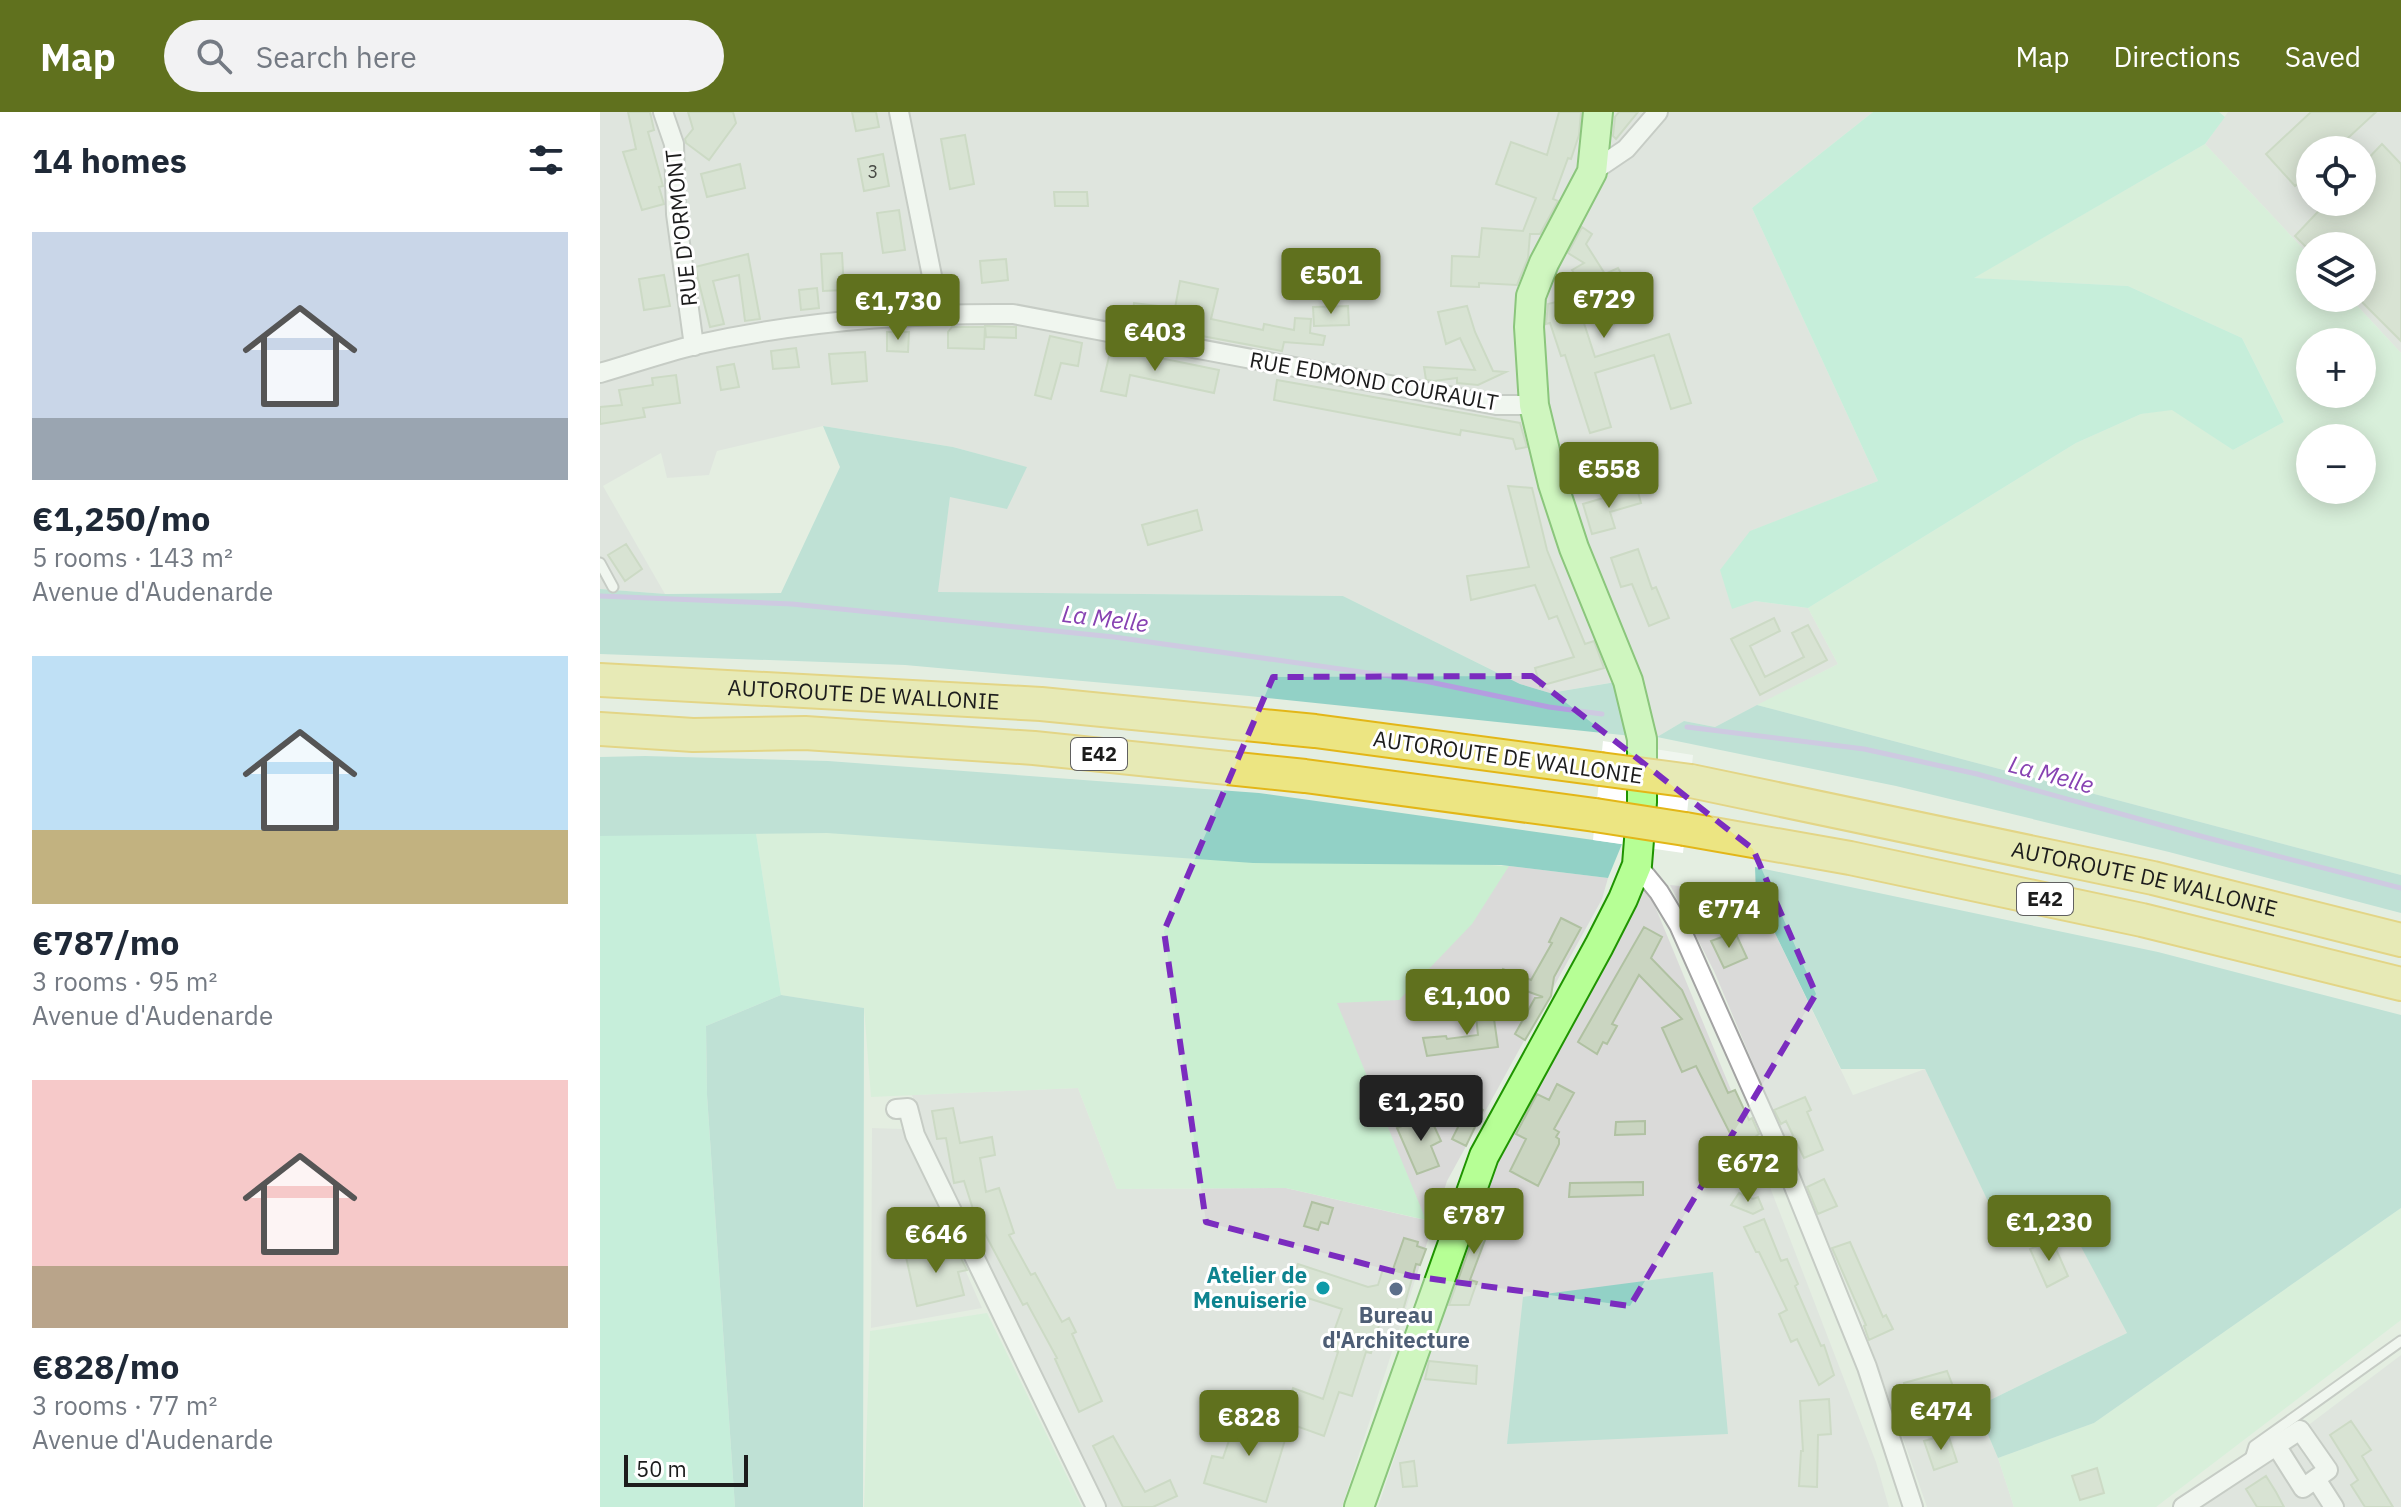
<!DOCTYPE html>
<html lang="en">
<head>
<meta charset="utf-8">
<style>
  :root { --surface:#fff; --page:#f2f2f3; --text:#1f2937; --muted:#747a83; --accent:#60711e }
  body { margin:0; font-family:"IBM Plex Sans",sans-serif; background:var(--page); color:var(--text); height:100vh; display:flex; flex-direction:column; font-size:30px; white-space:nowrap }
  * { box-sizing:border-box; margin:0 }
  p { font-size:26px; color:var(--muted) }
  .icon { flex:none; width:44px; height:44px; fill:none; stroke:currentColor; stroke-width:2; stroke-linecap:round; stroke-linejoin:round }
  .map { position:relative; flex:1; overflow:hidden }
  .panel { display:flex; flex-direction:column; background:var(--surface); width:600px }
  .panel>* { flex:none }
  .buttons { position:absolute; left:1696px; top:24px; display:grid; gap:16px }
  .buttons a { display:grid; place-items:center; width:80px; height:80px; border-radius:50%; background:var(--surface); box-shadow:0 4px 20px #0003; font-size:40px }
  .scale { position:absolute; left:24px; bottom:20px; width:124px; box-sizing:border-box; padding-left:8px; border:4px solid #1c1c1c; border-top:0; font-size:22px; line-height:28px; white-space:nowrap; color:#1c1c1c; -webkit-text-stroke:6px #fff; paint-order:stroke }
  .price { position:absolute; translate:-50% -68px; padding:0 18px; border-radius:8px; background:var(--accent); color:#fff; font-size:26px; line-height:52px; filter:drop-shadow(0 2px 4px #0008) }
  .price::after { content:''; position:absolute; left:50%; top:48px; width:24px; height:18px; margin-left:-12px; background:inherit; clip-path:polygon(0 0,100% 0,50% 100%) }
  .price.selected { background:#222; color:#fff }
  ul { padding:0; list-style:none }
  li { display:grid; align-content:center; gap:16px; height:424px; padding:0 32px }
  li span { display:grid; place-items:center; height:248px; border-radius:0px; color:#555 }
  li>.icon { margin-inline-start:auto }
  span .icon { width:144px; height:144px; fill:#fffc; stroke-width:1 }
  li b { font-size:34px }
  h2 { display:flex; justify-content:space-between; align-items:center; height:96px; padding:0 32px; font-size:34px }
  header { display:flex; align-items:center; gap:48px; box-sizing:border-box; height:112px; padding:0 40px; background:var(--accent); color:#fff }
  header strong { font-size:38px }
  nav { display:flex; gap:44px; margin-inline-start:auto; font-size:28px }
  .search { width:560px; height:72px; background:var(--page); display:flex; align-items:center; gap:20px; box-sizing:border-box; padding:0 28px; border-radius:44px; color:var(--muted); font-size:30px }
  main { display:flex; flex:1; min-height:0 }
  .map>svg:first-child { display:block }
</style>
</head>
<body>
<header>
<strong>Map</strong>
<div class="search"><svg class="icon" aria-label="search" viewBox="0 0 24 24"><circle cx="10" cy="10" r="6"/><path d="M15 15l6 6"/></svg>Search here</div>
<nav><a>Map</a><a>Directions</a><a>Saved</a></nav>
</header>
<main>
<section class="panel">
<h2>14 homes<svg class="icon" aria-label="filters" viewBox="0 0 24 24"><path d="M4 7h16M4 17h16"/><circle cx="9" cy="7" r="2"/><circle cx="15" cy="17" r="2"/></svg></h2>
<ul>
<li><span style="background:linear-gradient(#c9d6e8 75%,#9aa5b1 0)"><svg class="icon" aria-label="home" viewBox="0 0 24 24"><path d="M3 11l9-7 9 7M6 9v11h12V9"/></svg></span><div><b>€1,250/mo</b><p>5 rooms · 143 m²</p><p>Avenue d'Audenarde</p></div></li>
<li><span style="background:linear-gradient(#bfe0f5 70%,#c2b280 0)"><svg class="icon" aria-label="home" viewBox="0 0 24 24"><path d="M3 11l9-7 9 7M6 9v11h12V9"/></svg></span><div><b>€787/mo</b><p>3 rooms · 95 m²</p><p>Avenue d'Audenarde</p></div></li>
<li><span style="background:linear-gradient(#f6c9c9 75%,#b9a48a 0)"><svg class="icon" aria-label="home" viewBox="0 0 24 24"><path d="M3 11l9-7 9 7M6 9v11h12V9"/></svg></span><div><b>€828/mo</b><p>3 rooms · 77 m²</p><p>Avenue d'Audenarde</p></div></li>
</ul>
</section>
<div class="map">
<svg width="1801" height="1395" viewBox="0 0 1801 1395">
  <rect width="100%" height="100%" fill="#e4eee1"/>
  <path fill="#dadad9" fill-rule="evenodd" d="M0 0H1273L1152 96 1278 369 1151 419 1155 489 1208 496 1238 552 1115 615 1084 609 1057 625 1032 624 1021 569 950 581 920 572 743 484 337 480 350 385 426 355 353 335 223 314 117 339 109 363 67 366 61 341 3 374 65 482 0 477Z
    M1628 0H1801V241L1750 186H1762V134H1710V144L1605 32ZM1710 38H1762V90H1710Z
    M909 754 1008 766 1002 787 847 1069 742 1395H505L322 1019 312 983 478 976 517 1077 686 1076 825 1108 675 765Z
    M1070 773 1156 782 1253 983 1325 957 1404 1122 1463 1100 1527 1221 1376 1295 1398 1346 1414 1395H1327L1264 1215 1114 859Z
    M1047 775 1155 1036 1276 1350 1289 1395H778L876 1102 915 1011 1010 844 1039 776Z
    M272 1016 303 1017 382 1196 271 1216Z
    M1801 1243V1395H1600Z"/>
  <path fill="#caefd1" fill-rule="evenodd" d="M1605 32 1710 144V186H1750L1801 241V763L1157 593 1238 552 1208 496 1476 331 1541 302 1572 297 1633 338 1684 310 1642 226 1528 174 1373 166ZM1710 230H1762V282H1710ZM1710 326H1762V378H1710Z
    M156 721H290L909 754 872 812 799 888 737 891 826 1108 686 1076 517 1077 478 976 271 985 264 896 181 883Z
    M1801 1096V1208L1556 1395H1414L1398 1346 1494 1311Z
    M387 1201 482 1395H264L270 1219Z"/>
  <path fill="#a2edd1" d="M1273 0H1619L1625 5 1605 32 1374 166 1528 174 1642 226 1684 310 1633 338 1572 298 1541 302 1476 331 1208 496 1155 489 1132 497 1120 458 1150 419 1278 369 1152 96Z
    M0 721H156L181 883 106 914 107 983 135 1395H0Z"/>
  <path fill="#92d1c6" d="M223 314 353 335 427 355 407 397 350 385 338 480 743 484 920 572 950 581 1022 569 1032 624 649 584 305 553 0 542V477L66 482 181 481 240 355Z
    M1157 593 1801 763V801L1569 740 1296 674 1057 625 1084 609 1115 615Z
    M45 644 228 649 659 681 1022 732 1008 766 901 753 653 751 227 721 0 724V645Z
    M1155 755 1558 840 1801 903V1096L1494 1311 1398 1346 1376 1295 1527 1221 1463 1101 1404 1123 1325 957H1241L1156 782Z
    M181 883 264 896 263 1395H135L107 983 106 914Z
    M1113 1160 1128 1322 907 1332 923 1185Z"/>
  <path fill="#fff" d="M1003 629 1093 643 1083 741 993 728Z"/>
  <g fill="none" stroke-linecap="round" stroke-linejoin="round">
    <path stroke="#b49de0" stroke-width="5" d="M0 484 192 492 514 525 825 569 949 595 1002 602
      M1087 615 1264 637 1377 662 1604 725 1801 776"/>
  </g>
  <path fill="#cad5c1" stroke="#b0c1a2" stroke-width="2" d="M28 0H50L54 18 48 20 63 74 59 75 64 92 42 98 23 40 36 37Z
    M88 0H133L136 11 109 48 86 31 85 27 93 17Z
    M252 0H276L279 15 256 19Z
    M959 0H981L979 23 971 47 968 46 953 87 958 89 940 122H930L928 146 917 173 879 171V175L851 174 852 144 879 145 882 116 923 119 936 86 896 72 911 30 947 43Z
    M1019 0H1038L1016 27 1013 24 1015 5Z
    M1711 0H1776L1735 38H1710V61L1695 74 1666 42Z
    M365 23 374 72 350 77 341 27Z
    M1782 32 1801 52V229L1762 190V134H1705L1695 124 1727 90H1762V53Z
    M283 42 289 74 264 79 258 47Z
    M140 52 145 76 107 85 101 62Z
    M454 80H487L488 94H455Z
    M299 98 305 138 283 141 277 101Z
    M982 115 992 122 986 132 1005 162 1018 156 1024 166 1012 174 1017 181 1005 188 1014 212 1009 214 998 197 981 202 995 245 1069 222 1091 291 1071 297 1054 243 995 261 1011 315 990 321 965 243 961 244 950 211 946 212 948 192 988 182 972 158 984 151 968 141Z
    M242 141 244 178 223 179 221 142Z
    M148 142 160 207 145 209 139 163 113 169 124 212 110 215 95 155Z
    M406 147 408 168 382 171 380 149Z
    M64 163 70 194 44 198 39 167Z
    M580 169 618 177 611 207 663 218 664 212 694 218 695 206 711 207 710 221 725 224 723 233 684 230 682 239 532 211 534 191 575 196Z
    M217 176 219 196 201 198 199 178Z
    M748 194 749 213 714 214 713 195Z
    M867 194 875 220 893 259 906 260 878 273 857 271V266L834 269 826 268 824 255 875 258 860 226 846 232 838 200Z
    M385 214 416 215V226L386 225Z
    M352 215H385L384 237 348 236V220Z
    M287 220H309L308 240 287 239Z
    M450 224 482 231 478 254 461 251 451 287 435 283Z
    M196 236 199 255 173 257 171 239Z
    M511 236 619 258 614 281 530 263 526 284 501 279Z
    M265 240 267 269 232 272 229 242Z
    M134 252 139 275 121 278 117 255Z
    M76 263 80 291 43 296 45 305 0 312V295L22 293 19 278 53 273 52 266Z
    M677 268 920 311 927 335 916 337 913 327 861 318 860 323 674 288Z
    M908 374 932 376 947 438 971 498 985 532 994 529 1004 556 940 574 935 556 974 545 957 504 949 507 935 473 871 488 867 464 929 455Z
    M1037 376 1041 391 1010 400 1015 416 992 422 983 392Z
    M597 398 602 418 548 433 542 413Z
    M26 432 42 457 25 469 8 443Z
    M1038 437 1052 477 1056 475 1069 506 1049 514 1032 472 1021 475 1011 446Z
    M1174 506 1180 519 1150 534 1165 565 1204 545 1192 521 1208 513 1227 548 1160 583 1131 527Z
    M961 806 981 816 954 865 951 884 925 928 915 922 935 886 943 885 899 869 903 857 931 868 952 831 949 830Z
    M1044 815 1062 825 1051 846 1082 878 1128 981 1135 978 1149 1008 1152 1006 1159 1022 1152 1027 1162 1048 1141 1056 1135 1067 1123 1063 1130 1045 1140 1041 1096 954 1082 960 1062 916 1082 907 1039 863 1012 912 1017 914 1007 932 1003 930 997 942 978 930Z
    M1135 820 1147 846 1124 856 1111 829Z
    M892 893 898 935 827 944 823 926 846 924 847 927 878 923 875 895Z
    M957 972 974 981 954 1017 959 1020 956 1025 959 1027V1032L938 1074 910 1059 926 1027 916 1022 937 982 949 988Z
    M1205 985 1211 998 1207 1000 1223 1038 1204 1046 1186 1009 1181 1012 1174 998Z
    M870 991 883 998 866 1034 852 1027Z
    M353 996 360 1031 392 1025 395 1043 380 1046 386 1080 399 1076 414 1121 409 1123 431 1163 435 1161 462 1210 469 1206 476 1220 472 1222 502 1289 479 1300 455 1247 457 1246 427 1191 423 1193 383 1118 380 1119 364 1069 354 1071 346 1026 337 1027 332 999Z
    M829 1003 841 1029 831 1034 839 1054 817 1062 797 1016Z
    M1045 1009V1022L1015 1023 1016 1010Z
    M1224 1067 1237 1094 1218 1102 1207 1075Z
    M1043 1070V1083L969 1085 970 1071Z
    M1139 1081 1153 1087 1158 1085 1163 1097 1153 1102 1131 1093Z
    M888 1084 900 1088 870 1168 877 1170 872 1184 869 1193H849Z
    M712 1090 733 1096 728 1112 721 1110 718 1118 704 1114Z
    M1164 1107 1181 1149 1187 1147 1198 1172 1195 1174 1221 1234 1224 1233 1234 1263 1219 1273 1197 1227 1191 1230 1179 1202 1187 1198 1159 1140H1156L1144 1115Z
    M804 1126 818 1130 817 1134 826 1137 820 1153 816 1152 800 1209 782 1203 771 1241 766 1240 752 1284 739 1280 724 1324 682 1309 693 1276 723 1287 738 1240 728 1236 742 1197 689 1180 698 1152 768 1175 778 1173 783 1157 792 1160Z
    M1452 1128 1468 1164 1447 1175 1430 1137Z
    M1250 1130 1283 1205 1286 1203 1293 1217 1269 1228 1264 1214 1266 1213 1232 1136Z
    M355 1134 367 1158 358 1160 364 1183 317 1194 306 1145Z
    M829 1249 877 1254 876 1272 825 1267Z
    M1347 1259 1354 1277 1333 1285 1336 1294 1314 1301 1304 1271Z
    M1229 1287 1231 1322 1218 1323 1217 1375 1199 1374 1201 1339H1203L1200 1289Z
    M639 1299 689 1315 666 1390 604 1371 612 1344 623 1346Z
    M1751 1309 1771 1338 1762 1344 1793 1395H1765L1751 1373 1758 1368 1730 1323Z
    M1348 1322 1357 1350 1334 1358 1324 1329Z
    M513 1324 545 1380 570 1368 577 1384 553 1395H523L493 1334Z
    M814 1349 817 1374 803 1375 800 1351Z
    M1497 1356 1504 1381 1480 1388 1472 1364Z
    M1666 1364 1676 1380 1684 1395H1657L1646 1377Z"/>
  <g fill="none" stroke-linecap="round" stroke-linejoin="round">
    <defs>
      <path id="service" d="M0 451 13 475
        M1650 1347 1654 1334 1801 1229"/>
      <path id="minor" d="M63 0 74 32 76 102 94 234
        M299 0 333 169 332 201
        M992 60 1026 37 1058 0
        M0 261C31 252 63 241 95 233 200 209 306 201 413 202L896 293H934
        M1037 753 1059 780 1079 813 1178 1035 1267 1255 1313 1395
        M296 997 308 996 315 1023 496 1395
        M1716 1367 1734 1395
        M1583 1395 1700 1318 1728 1358 1703 1376 1677 1335"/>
      <path id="primary" d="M759 1395 884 1044 999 834 1023 787 1037 753 1042 690V627L1028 569 974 436 953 372 934 293 929 215 931 184 944 151 992 60 998 0"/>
      <g id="motorway">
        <path id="s1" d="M0 568 441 592 715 619 1000 657"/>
        <path d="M0 617 93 623 205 621 434 636 705 664 995 703"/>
        <path id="s2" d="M1091 669 1553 766 1801 828"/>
        <path d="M1085 717 1250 746 1542 808 1801 872"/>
      </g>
    </defs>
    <use href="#service" stroke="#a3a3a3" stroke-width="13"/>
    <use href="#minor" stroke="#a3a3a3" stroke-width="22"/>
    <use href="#primary" stroke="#1f9400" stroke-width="32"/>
    <use href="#motorway" stroke="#e3b617" stroke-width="36"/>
    <use href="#service" stroke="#fff" stroke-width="9"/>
    <use href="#minor" stroke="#fff" stroke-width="18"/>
    <use href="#primary" stroke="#b6ff95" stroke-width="28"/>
    <use href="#motorway" stroke="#ece582" stroke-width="32"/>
    <defs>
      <path id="motorway-bridge" d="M1000 657 1091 669
        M995 703 1085 717"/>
    </defs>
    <use href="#motorway-bridge" stroke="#e3b617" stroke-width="36" stroke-linecap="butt"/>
    <use href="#motorway-bridge" stroke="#ece582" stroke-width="32"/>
  </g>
  <path d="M0 0H1801V1395H0ZM932 564 1153 737 1216 882 1030 1194 811 1164 606 1110 564 819 673 565Z" fill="#e4eee1" fill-opacity=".55" fill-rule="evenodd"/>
  <path fill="none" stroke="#7b2cbf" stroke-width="6" stroke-dasharray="16 10" stroke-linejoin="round" d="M932 564 1153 737 1216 882 1030 1194 811 1164 606 1110 564 819 673 565Z"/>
  <circle fill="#0f9aa8" stroke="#fff" stroke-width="3" cx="723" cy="1176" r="8"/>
  <circle fill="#5c6f8a" stroke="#fff" stroke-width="3" cx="796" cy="1177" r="8"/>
  <g text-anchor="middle" stroke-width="6" stroke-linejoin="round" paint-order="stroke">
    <g font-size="18" fill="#484a45">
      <text x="273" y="66">3</text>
    </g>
    <g fill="#fff" stroke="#606060" stroke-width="2">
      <rect x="471" y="626" width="56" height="32" rx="6"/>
      <rect x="1417" y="771" width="56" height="32" rx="6"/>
    </g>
    <g font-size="20" font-weight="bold" fill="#1c1c1c">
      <text x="499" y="649">E42</text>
      <text x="1445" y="794">E42</text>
    </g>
    <g font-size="22" fill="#1c1c1c" stroke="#fff">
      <text transform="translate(81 116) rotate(-96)" y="8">RUE D'ORMONT</text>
      <text transform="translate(774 269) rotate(10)" y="8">RUE EDMOND COURAULT</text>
      <text dy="8" stroke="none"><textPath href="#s1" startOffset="264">AUTOROUTE DE WALLONIE</textPath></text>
      <text transform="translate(908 645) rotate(8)" y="8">AUTOROUTE DE WALLONIE</text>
      <text dy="8" stroke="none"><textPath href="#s2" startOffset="464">AUTOROUTE DE WALLONIE</textPath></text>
    </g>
    <g font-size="22" font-weight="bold" fill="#0d838f" stroke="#fff" text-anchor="end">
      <text x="707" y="1171">Atelier de<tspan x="707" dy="25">Menuiserie</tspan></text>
    </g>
    <g font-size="22" font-weight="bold" fill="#4e5e75" stroke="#fff">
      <text x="796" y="1211">Bureau<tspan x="796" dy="25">d'Architecture</tspan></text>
    </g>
    <g font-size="24" font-style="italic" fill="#8742b2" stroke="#fff">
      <text transform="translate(505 507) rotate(7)" y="8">La Melle</text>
      <text transform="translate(1451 663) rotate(15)" y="8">La Melle</text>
    </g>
  </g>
</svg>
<div class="buttons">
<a><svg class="icon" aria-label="locate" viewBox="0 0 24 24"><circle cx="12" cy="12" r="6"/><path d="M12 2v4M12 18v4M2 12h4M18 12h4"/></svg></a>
<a><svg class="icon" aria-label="layers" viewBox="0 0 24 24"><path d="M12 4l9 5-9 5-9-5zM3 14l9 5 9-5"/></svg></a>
<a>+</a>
<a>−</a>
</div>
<div class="scale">50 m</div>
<b class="price" style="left:731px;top:204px">€501</b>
<b class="price" style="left:1004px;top:228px">€729</b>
<b class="price" style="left:298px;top:230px">€1,730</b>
<b class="price" style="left:555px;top:261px">€403</b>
<b class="price" style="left:1009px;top:398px">€558</b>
<b class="price" style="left:1129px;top:838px">€774</b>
<b class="price" style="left:867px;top:925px">€1,100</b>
<b class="price selected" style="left:821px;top:1031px">€1,250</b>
<b class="price" style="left:1148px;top:1092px">€672</b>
<b class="price" style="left:874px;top:1144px">€787</b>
<b class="price" style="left:1449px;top:1151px">€1,230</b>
<b class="price" style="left:336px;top:1163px">€646</b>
<b class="price" style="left:1341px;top:1340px">€474</b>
<b class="price" style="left:649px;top:1346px">€828</b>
</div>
</main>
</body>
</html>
